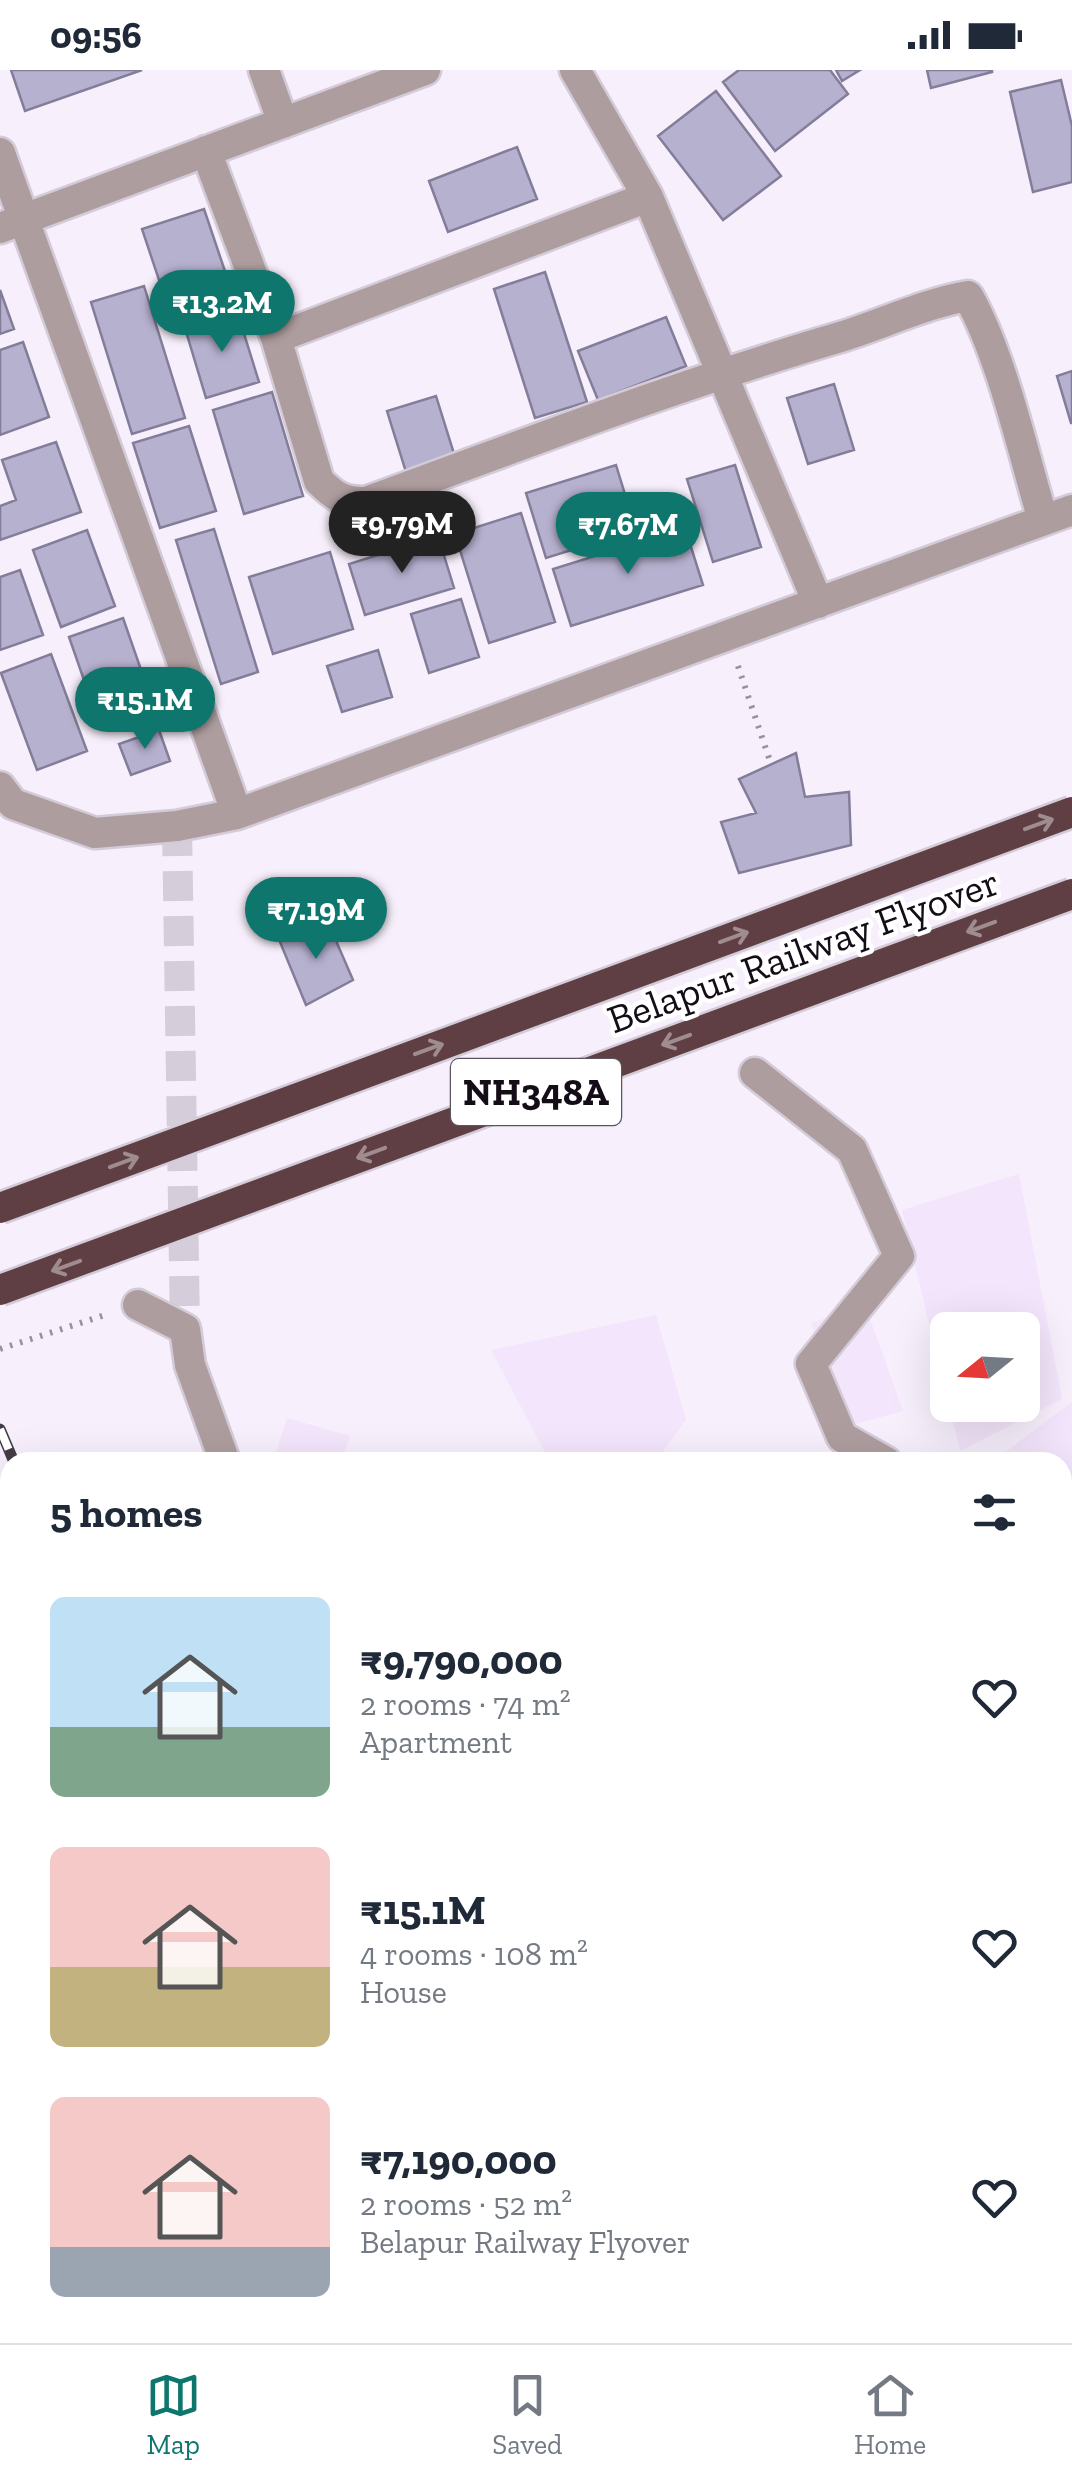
<!DOCTYPE html>
<html lang="en">
<head>
<meta charset="utf-8">
<style>
  :root { --surface:#fff; --page:#f6f6f7; --text:#1f2937; --muted:#747a83; --line:#e0e1e3; --accent:#0f766e }
  body { margin:0; font-family:"Zilla Slab",serif; background:var(--page); color:var(--text); height:100vh; display:flex; flex-direction:column; font-size:38px; white-space:nowrap }
  * { box-sizing:border-box; margin:0 }
  p { font-size:32px; color:var(--muted) }
  .icon { flex:none; width:55px; height:55px; fill:none; stroke:currentColor; stroke-width:2; stroke-linecap:round; stroke-linejoin:round }
  .map { position:relative; flex:1; overflow:hidden }
  .panel { position:absolute; left:0px; top:1382px; width:1072px; height:892px; display:flex; flex-direction:column; background:var(--surface); border-radius:30px 30px 0 0; box-shadow:0 10px 40px #0002 }
  .panel>* { flex:none }
  .needle { width:65px; rotate:252deg }
  .tools { position:absolute; left:930px; top:1242px; display:grid; gap:20px }
  .tools a { display:grid; place-items:center; width:110px; height:110px; border-radius:15px; background:var(--surface); box-shadow:0 10px 40px #0002; font-size:50px }
  .price { position:absolute; translate:-50% -85px; padding:0 22px; border-radius:35px; background:var(--accent); color:#fff; font-size:32px; line-height:65px; filter:drop-shadow(0 2px 5px #0008) }
  .price::after { content:''; position:absolute; left:50%; top:60px; width:30px; height:22px; margin-left:-15px; background:inherit; clip-path:polygon(0 0,100% 0,50% 100%) }
  .price.active { background:#222; color:#fff }
  ul { padding:0; list-style:none }
  li { display:flex; align-items:center; gap:30px; height:250px; padding:0 50px }
  li span { display:grid; place-items:center; flex:none; width:280px; height:200px; border-radius:15px; color:#555 }
  li>.icon { margin-inline-start:auto }
  span .icon { width:120px; height:120px; fill:#fffc; stroke-width:1 }
  li b { font-size:42px }
  h2 { display:flex; justify-content:space-between; align-items:center; height:120px; padding:0 50px; font-size:42px }
  .status { display:flex; justify-content:space-between; align-items:center; height:70px; padding:0 50px; background:var(--surface); direction:ltr }
  .status svg { height:28px; fill:currentColor }
  .menu { display:flex; justify-content:space-around; align-items:center; height:140px; border-top:2px solid var(--line); background:var(--surface); font-size:28px; color:var(--muted) }
  .menu a { display:grid; justify-items:center; gap:5px }
  .menu .active { color:var(--accent) }
  .map>svg:first-child { display:block }
</style>
</head>
<body>
<div class="status"><b>09:56</b><svg viewBox="0 0 49 12"><path d="M0 12V9h3v3zM5 12V6h3v6zM10 12V3h3v9zM15 12V0h3v12zM26 1h20v11H26zM47 4h2v5h-2z"/></svg></div>
<div class="map">
<svg width="1072" height="2273" viewBox="0 0 1072 2273">
  <rect width="100%" height="100%" fill="#f7effb"/>
  <path fill="#f3e5fb" d="M1019 1104 1062 1329 960 1381 949 1335H1022V1260H948L947 1330 902 1140Z
    M865 1235 903 1341 849 1356 811 1253Z
    M656 1245 686 1350 655 1392H550L491 1280Z
    M1072 1332V1509L1063 1498 1062 1392H992Z
    M287 1348 350 1366 341 1392H273Z"/>
  <path fill="#b1d388" d="M1063 1590 1072 1599V2131L1063 2142Z
    M1072 2181V2273H978L986 2265H1062L1063 2190Z
    M816 2265H954L947 2273H839Z"/>
  <g fill="none" stroke-linecap="round" stroke-linejoin="round">
    <path stroke="#a9e5f6" stroke-width="12" d="M0 1968 10 1997
      M86 2265 89 2273"/>
  </g>
  <path fill="#b7b1d0" stroke="#837d9a" stroke-width="2.5" d="M11 0H142L25 41Z
    M739 0H830L848 24 775 81 723 12Z
    M836 0H860L842 11Z
    M927 0H992V2L931 18Z
    M1061 10 1072 56V112L1033 122 1010 22Z
    M716 21 781 106 723 150 658 66Z
    M517 77 537 129 448 162 429 111Z
    M204 139 233 225 171 246 142 159Z
    M545 202 587 332 535 348 494 219Z
    M144 216 185 348 132 364 91 232Z
    M0 220 14 259 0 264Z
    M237 241 259 312 206 328 185 258Z
    M666 247 686 296 598 330 578 281Z
    M23 272 49 347 0 365V280Z
    M1072 301V353H1071L1057 306Z
    M834 314 854 380 808 394 787 328Z
    M272 322 303 426 244 444 213 340Z
    M436 326 455 387 406 402 387 341Z
    M189 356 216 441 160 458 133 373Z
    M56 372 81 442 0 470V436L16 430 2 390Z
    M616 395 636 460 546 488 526 423Z
    M735 395 761 477 713 492 687 409Z
    M521 443 555 552 489 573 455 464Z
    M685 458 703 515 571 556 553 499Z
    M214 459 258 602 221 614 176 470Z
    M87 460 115 536 61 557 33 480Z
    M438 466 454 518 365 545 349 494Z
    M330 482 353 559 273 584 249 507Z
    M20 500 43 565 0 580V507Z
    M461 529 479 587 429 603 411 544Z
    M123 548 155 640 101 659 69 567Z
    M378 580 392 627 342 642 327 596Z
    M51 584 87 681 37 700 1 603Z
    M159 660 170 691 131 705 119 674Z
    M796 683 805 727 849 722 851 775 739 803 721 752 756 743 739 709Z
    M327 850 353 910 306 935 280 872Z"/>
  <g fill="none" stroke-linecap="round" stroke-linejoin="round">
    <path stroke="#d5cdd9" stroke-width="30" stroke-dasharray="30 15" stroke-linecap="butt" d="M177 756 185 1259"/>
    <defs>
      <path id="minor" d="M264 0 283 53
        M575 0 648 127 818 533
        M206 81 276 268 319 411C334 426 344 433 366 432 522 375 677 315 837 268 881 255 922 234 968 226 1002 286 1023 383 1043 450
        M0 83 237 744
        M0 158 425 0
        M276 268 648 127
        M0 717 13 734 95 763 177 756 237 744 1072 440
        M755 1003 852 1080 899 1186 811 1294 842 1367 886 1392
        M138 1235 185 1259 190 1295 225 1392
        M1062 1525 1072 1533"/>
    </defs>
    <use href="#minor" stroke="#d3cbd7" stroke-width="35"/>
    <path stroke="#98909b" stroke-width="6" stroke-dasharray="2.5 8" stroke-linecap="butt" d="M738 596 771 694
      M0 1279 108 1244"/>
    <use href="#minor" stroke="#ae9d9f" stroke-width="30"/>
    <defs>
      <path id="rail" d="M0 1359 14 1392
        M0 1428 10 1452
        M0 1596 10 1625
        M0 1683 10 1713
        M185 2265 186 2273
        M218 2265 220 2273
        M454 2265 460 2273
        M485 2265 491 2273"/>
    </defs>
    <use href="#rail" stroke="#433c46" stroke-width="11"/>
    <use href="#rail" stroke="#fff" stroke-width="8" stroke-dasharray="22" stroke-linecap="butt"/>
    <defs>
      <path id="highway-bridge" d="M0 1138 1072 742
        M0 1220 1072 824"/>
    </defs>
    <use href="#highway-bridge" stroke="#d3cbd7" stroke-width="35" stroke-linecap="butt"/>
    <use href="#highway-bridge" stroke="#5f3f44" stroke-width="30"/>
  </g>
  <defs><path id="oneway-shaft" d="M-6 0H5M1.5-3L5.5 0L1.5 3" fill="none" stroke-width="1.6" stroke-linecap="round" stroke-linejoin="round" transform="scale(2.5)"/></defs>
  <g stroke="#9f8c8f">
    <use href="#oneway-shaft" transform="translate(1039 754) rotate(-20)"/>
    <use href="#oneway-shaft" transform="translate(981 857) rotate(160)"/>
    <use href="#oneway-shaft" transform="translate(734 867) rotate(-20)"/>
    <use href="#oneway-shaft" transform="translate(676 970) rotate(160)"/>
    <use href="#oneway-shaft" transform="translate(429 979) rotate(-20)"/>
    <use href="#oneway-shaft" transform="translate(371 1083) rotate(160)"/>
    <use href="#oneway-shaft" transform="translate(124 1092) rotate(-20)"/>
    <use href="#oneway-shaft" transform="translate(66 1196) rotate(160)"/>
  </g>
  <g text-anchor="middle" stroke-width="9" stroke-linejoin="round" paint-order="stroke">
    <rect fill="#fff" stroke="#5a565d" stroke-width="2.5" x="451" y="989" width="170" height="66" rx="8"/>
    <g font-size="38" font-weight="bold" fill="#140d17">
      <text x="536" y="1035">NH348A</text>
    </g>
    <g font-size="40" fill="#140d17" stroke="#fff">
      <text transform="translate(803 880) rotate(-20)" y="14">Belapur Railway Flyover</text>
    </g>
  </g>
</svg>
<div class="tools">
<a><svg class="needle" viewBox="-14 -14 28 28"><path d="M0-13l5 13h-10z" fill="#e53935"/><path d="M0 13l5-13h-10z" fill="#747a83"/></svg></a>
</div>
<b class="price" style="left:222px;top:285px">₹13.2M</b>
<b class="price active" style="left:402px;top:506px">₹9.79M</b>
<b class="price" style="left:628px;top:507px">₹7.67M</b>
<b class="price" style="left:145px;top:682px">₹15.1M</b>
<b class="price" style="left:316px;top:892px">₹7.19M</b>
<section class="panel">
<h2>5 homes<svg class="icon" aria-label="filters" viewBox="0 0 24 24"><path d="M4 7h16M4 17h16"/><circle cx="9" cy="7" r="2"/><circle cx="15" cy="17" r="2"/></svg></h2>
<ul>
<li><span style="background:linear-gradient(#bfe0f5 65%,#7fa58c 0)"><svg class="icon" aria-label="home" viewBox="0 0 24 24"><path d="M3 11l9-7 9 7M6 9v11h12V9"/></svg></span><div><b>₹9,790,000</b><p>2 rooms · 74 m²</p><p>Apartment</p></div><svg class="icon" aria-label="heart" viewBox="0 0 24 24"><path d="M12 20l-8-8c-3-5 5-10 8-4 3-6 11-1 8 4z"/></svg></li>
<li><span style="background:linear-gradient(#f6c9c9 60%,#c2b280 0)"><svg class="icon" aria-label="home" viewBox="0 0 24 24"><path d="M3 11l9-7 9 7M6 9v11h12V9"/></svg></span><div><b>₹15.1M</b><p>4 rooms · 108 m²</p><p>House</p></div><svg class="icon" aria-label="heart" viewBox="0 0 24 24"><path d="M12 20l-8-8c-3-5 5-10 8-4 3-6 11-1 8 4z"/></svg></li>
<li><span style="background:linear-gradient(#f6c9c9 75%,#9aa5b1 0)"><svg class="icon" aria-label="home" viewBox="0 0 24 24"><path d="M3 11l9-7 9 7M6 9v11h12V9"/></svg></span><div><b>₹7,190,000</b><p>2 rooms · 52 m²</p><p>Belapur Railway Flyover</p></div><svg class="icon" aria-label="heart" viewBox="0 0 24 24"><path d="M12 20l-8-8c-3-5 5-10 8-4 3-6 11-1 8 4z"/></svg></li>
</ul>
</section>
</div>
<nav class="menu">
<a class="active"><svg class="icon" aria-label="map" viewBox="0 0 24 24"><path d="M3 6l6-2 6 2 6-2v14l-6 2-6-2-6 2zM9 4v14M15 6v14"/></svg>Map</a>
<a><svg class="icon" aria-label="saved" viewBox="0 0 24 24"><path d="M7 4h10v16l-5-4-5 4z"/></svg>Saved</a>
<a><svg class="icon" aria-label="home" viewBox="0 0 24 24"><path d="M3 11l9-7 9 7M6 9v11h12V9"/></svg>Home</a>
</nav>
</body>
</html>
